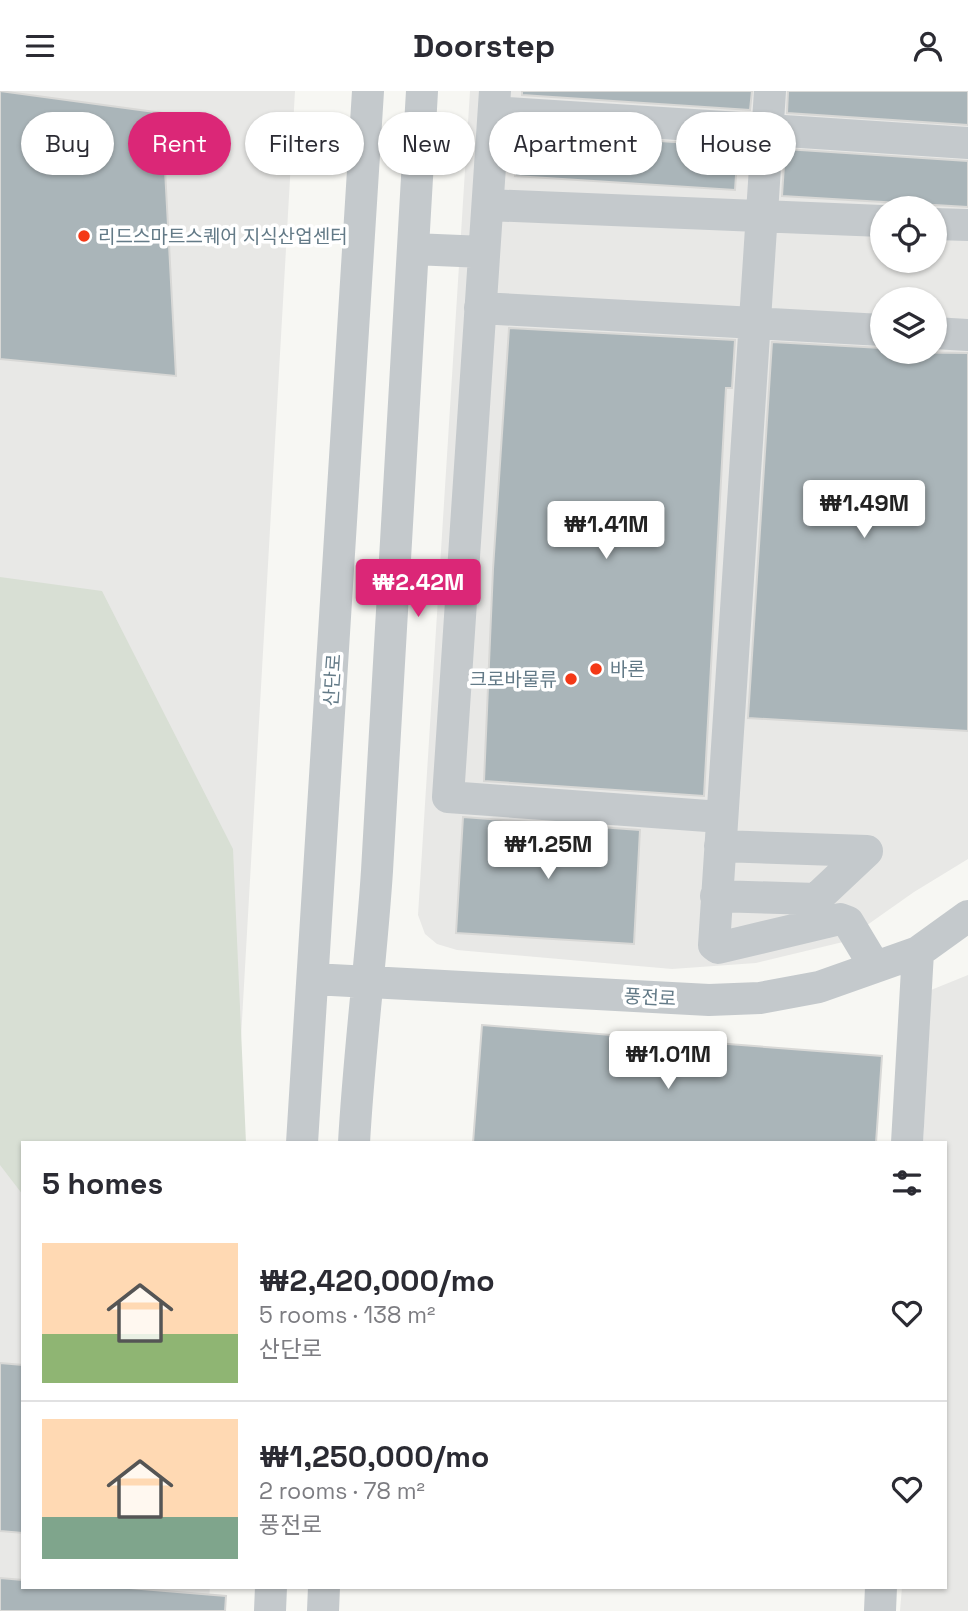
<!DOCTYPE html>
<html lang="en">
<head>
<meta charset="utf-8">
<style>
  :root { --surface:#fff; --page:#f2f2f3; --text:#2b2b33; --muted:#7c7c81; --line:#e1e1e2; --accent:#db2777 }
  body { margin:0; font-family:"Space Grotesk","Noto Sans KR",sans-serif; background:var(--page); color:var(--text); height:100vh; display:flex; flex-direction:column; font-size:26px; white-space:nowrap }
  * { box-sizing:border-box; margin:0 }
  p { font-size:23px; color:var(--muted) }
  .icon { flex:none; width:38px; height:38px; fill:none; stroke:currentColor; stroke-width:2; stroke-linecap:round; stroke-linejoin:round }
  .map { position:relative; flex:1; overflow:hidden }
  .panel { position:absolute; left:21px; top:1050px; width:926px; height:448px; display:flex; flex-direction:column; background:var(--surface); border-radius:0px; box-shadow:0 2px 5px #0004 }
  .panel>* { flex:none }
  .hud { position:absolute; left:21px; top:21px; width:928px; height:63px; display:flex; gap:14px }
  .fabs { position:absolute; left:870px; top:105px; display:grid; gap:14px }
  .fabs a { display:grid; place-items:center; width:77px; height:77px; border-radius:50%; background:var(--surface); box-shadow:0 2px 5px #0004; font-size:35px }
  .price { position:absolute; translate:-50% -60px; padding:0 16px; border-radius:7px; background:#fff; color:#222; font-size:23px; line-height:46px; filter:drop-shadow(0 2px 4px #0008) }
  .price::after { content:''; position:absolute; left:50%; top:42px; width:21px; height:16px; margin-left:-10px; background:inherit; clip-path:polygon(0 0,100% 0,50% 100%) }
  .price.current { background:var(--accent); color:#fff }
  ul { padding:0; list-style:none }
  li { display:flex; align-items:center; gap:21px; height:175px; padding:0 21px }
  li+li { border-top:2px solid var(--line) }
  li span { display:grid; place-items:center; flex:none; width:196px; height:140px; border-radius:0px; color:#555 }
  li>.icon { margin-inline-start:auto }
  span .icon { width:84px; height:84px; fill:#fffc; stroke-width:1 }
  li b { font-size:30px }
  h2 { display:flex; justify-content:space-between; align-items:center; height:84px; padding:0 21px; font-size:30px }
  .tag { padding:0 24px; border-radius:32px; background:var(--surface); box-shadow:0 2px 5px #0004; font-size:24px; line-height:63px }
  .tag.current { background:var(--accent); color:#fff }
  header { display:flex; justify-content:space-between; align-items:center; height:91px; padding:0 21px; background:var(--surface); font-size:32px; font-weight:700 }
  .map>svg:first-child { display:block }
</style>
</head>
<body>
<header><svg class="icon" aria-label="menu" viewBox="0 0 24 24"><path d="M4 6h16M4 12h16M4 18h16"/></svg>Doorstep<svg class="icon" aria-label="person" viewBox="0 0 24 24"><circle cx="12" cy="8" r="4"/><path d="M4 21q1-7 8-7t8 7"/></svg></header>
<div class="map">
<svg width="968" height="1520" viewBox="0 0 968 1520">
  <rect width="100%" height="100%" fill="#f7f7f3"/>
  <path fill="#e8e8e6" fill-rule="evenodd" d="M0 0H295L235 1052H23V1496H210L208 1520H0Z
    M470 0H968V768L914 801 843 851 756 872 672 878 457 859 437 853 425 843 418 824ZM882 117H934V170H882ZM882 208H934V261H882Z
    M968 884V1520H900L902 1496H945V1052H923L931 899Z"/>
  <path fill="#d8dfd4" d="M0 486 102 500 233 758 246 1052H23V1104L0 1074Z"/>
  <path fill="#aab5b9" stroke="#d8d8d6" stroke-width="2" d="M0 0 162 22 176 285 0 268Z
    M522 0H752L750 19 522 4Z
    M788 0H968V34L787 22Z
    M517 41 738 55 735 99 515 85Z
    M785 58 968 70V116L782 105Z
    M509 237 735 249 732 297H726L704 705 484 690 493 478Z
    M772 251 882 257V261L968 262V640L748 627Z
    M463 726 640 739 634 853 456 842Z
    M482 934 882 965 876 1052H473Z
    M0 1272 23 1274V1442L0 1440Z
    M0 1487 23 1489V1496H117L226 1505 225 1520H0Z"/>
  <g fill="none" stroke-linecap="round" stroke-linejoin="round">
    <path stroke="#c4c9cc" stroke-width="32" d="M495 0 448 706 721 726
      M770 0 714 854 718 857 840 828 848 831 875 876
      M494 21 968 52
      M488 114 882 130
      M934 133 968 134
      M413 158 484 161
      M480 217 882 239
      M934 242 968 244
      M716 805 816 808 867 760 720 755
      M313 888 709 909 760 907 819 896 918 861 968 825
      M302 1052 368 0
      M354 1052C359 961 371 871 377 780L422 0
      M907 1052 918 861
      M270 1520 271 1496
      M323 1520 324 1496
      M880 1520 881 1496"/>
  </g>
  <g fill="#f43816" stroke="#fff" stroke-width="2.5">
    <circle cx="84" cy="145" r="7"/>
    <circle cx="596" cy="578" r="7"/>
    <circle cx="571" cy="588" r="7"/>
  </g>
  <g text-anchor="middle" stroke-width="7" stroke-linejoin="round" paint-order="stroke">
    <g font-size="19" fill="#637a87" stroke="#fff" text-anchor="start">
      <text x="98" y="152">리드스마트스퀘어 지식산업센터</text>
      <text x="610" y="585">바론</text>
      <text x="557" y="595" text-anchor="end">크로바물류</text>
    </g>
    <g font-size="19" fill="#637a87" stroke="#fff">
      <text transform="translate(332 589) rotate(-86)" y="7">산단로</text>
      <text transform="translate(650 906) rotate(3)" y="7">풍전로</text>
    </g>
  </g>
</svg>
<div class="fabs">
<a><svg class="icon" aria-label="locate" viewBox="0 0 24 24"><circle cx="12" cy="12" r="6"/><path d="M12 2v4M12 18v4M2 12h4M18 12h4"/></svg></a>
<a><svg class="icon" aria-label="layers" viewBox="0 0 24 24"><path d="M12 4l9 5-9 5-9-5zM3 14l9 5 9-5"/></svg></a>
</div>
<b class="price" style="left:864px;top:449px">₩1.49M</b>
<b class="price" style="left:606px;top:470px">₩1.41M</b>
<b class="price current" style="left:418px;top:528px">₩2.42M</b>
<b class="price" style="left:548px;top:790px">₩1.25M</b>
<b class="price" style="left:668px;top:1000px">₩1.01M</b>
<div class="hud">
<a class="tag">Buy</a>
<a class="tag current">Rent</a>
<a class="tag">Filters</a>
<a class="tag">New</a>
<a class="tag">Apartment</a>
<a class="tag">House</a>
</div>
<section class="panel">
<h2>5 homes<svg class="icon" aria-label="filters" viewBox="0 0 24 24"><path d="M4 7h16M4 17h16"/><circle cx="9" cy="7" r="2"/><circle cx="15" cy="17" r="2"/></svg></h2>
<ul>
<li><span style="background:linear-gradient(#ffd9b3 65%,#8fb573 0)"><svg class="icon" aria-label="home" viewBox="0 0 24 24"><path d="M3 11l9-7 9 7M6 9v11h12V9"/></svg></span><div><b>₩2,420,000/mo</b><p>5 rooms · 138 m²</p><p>산단로</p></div><svg class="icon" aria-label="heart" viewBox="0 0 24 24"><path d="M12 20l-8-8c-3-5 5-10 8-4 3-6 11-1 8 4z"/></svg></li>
<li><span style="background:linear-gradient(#ffd9b3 70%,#7fa58c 0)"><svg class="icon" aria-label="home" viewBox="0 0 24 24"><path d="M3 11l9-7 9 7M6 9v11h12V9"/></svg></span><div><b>₩1,250,000/mo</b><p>2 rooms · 78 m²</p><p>풍전로</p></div><svg class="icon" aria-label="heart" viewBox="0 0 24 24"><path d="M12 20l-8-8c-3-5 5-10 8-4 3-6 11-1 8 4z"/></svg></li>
</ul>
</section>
</div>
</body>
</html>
